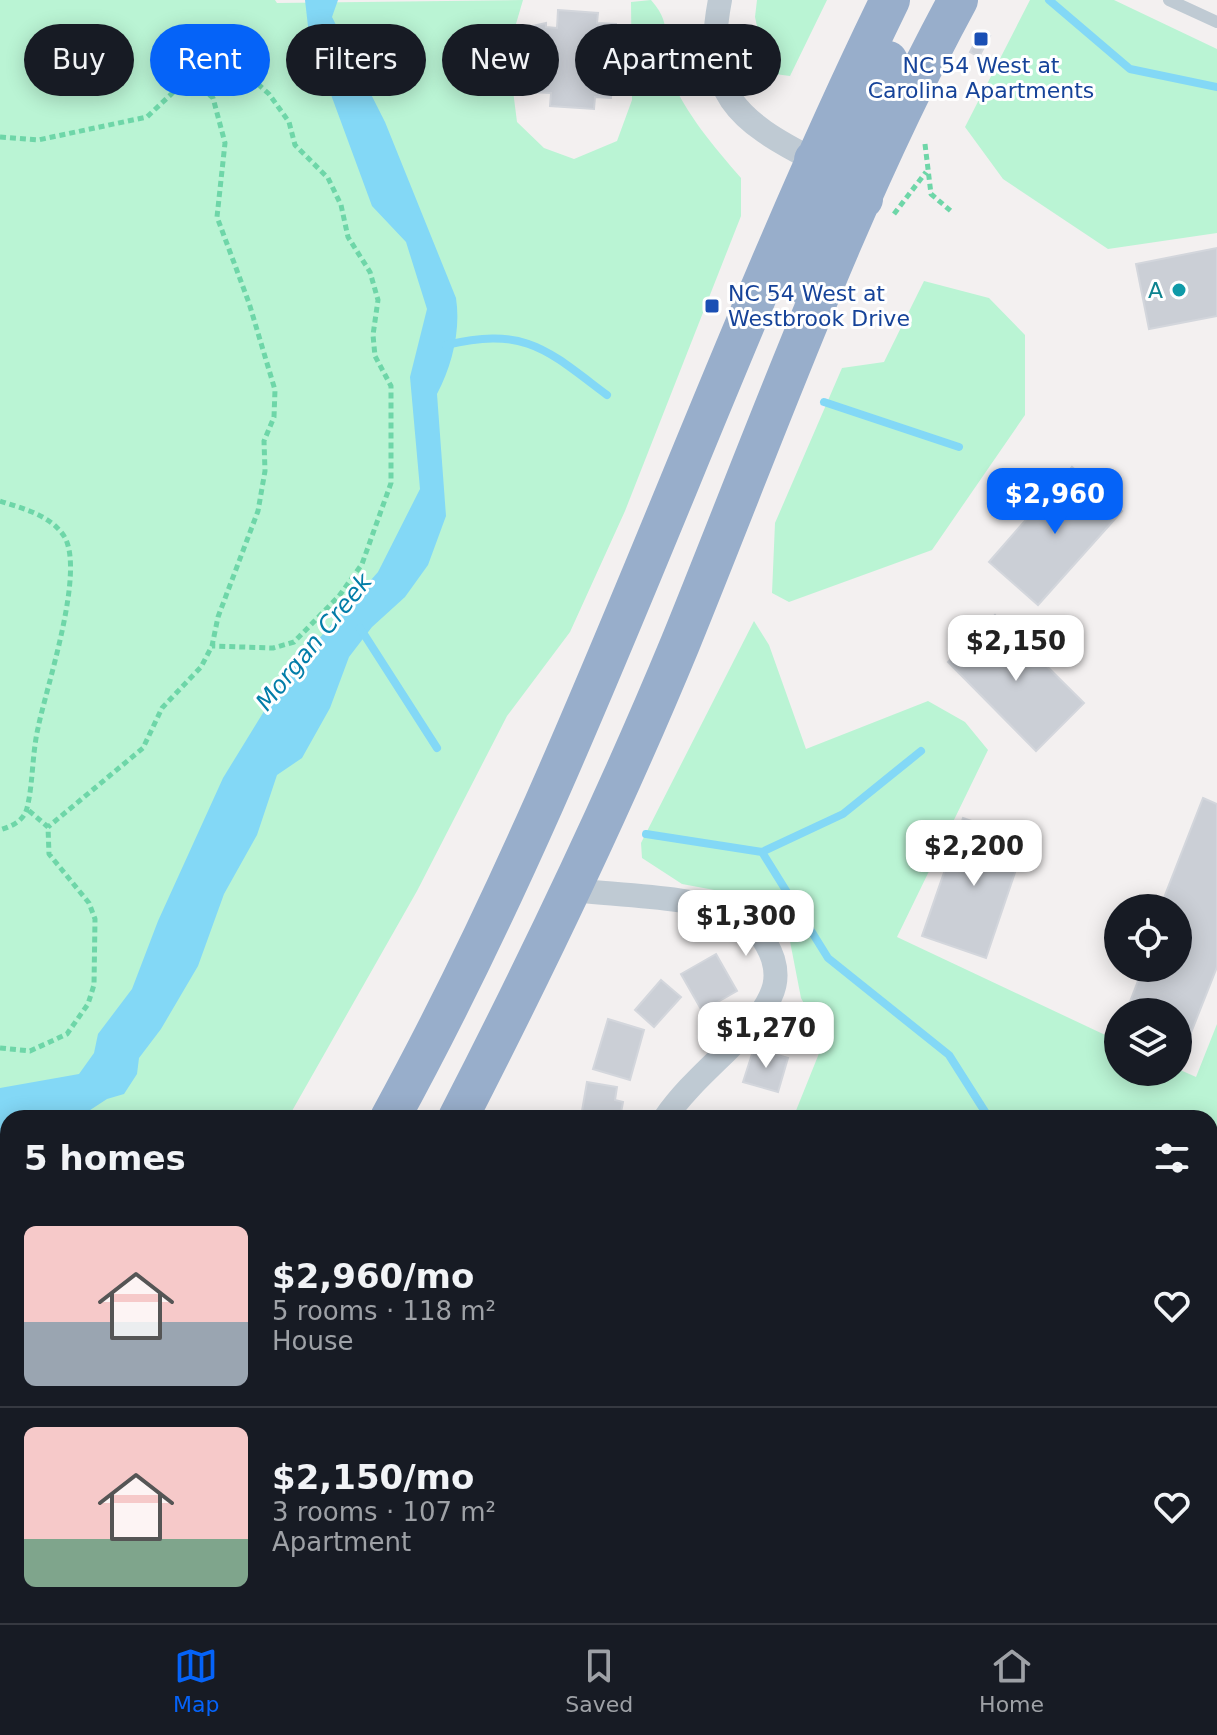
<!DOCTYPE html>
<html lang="en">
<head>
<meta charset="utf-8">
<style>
  :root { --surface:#171b24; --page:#20242c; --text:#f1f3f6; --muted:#9ea1a6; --line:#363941; --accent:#0563f8 }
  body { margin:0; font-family:"DejaVu Sans",sans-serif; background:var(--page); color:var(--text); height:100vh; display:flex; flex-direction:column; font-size:30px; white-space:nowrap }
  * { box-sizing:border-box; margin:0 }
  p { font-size:26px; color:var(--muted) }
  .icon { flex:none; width:44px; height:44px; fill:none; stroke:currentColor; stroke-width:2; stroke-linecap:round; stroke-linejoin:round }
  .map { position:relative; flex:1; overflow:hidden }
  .drawer { position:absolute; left:0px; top:1110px; width:1218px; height:514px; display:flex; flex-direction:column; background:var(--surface); border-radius:24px 24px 0 0; box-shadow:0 4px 20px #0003 }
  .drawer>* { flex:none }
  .guide { position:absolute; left:24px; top:24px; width:800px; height:72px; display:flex; gap:16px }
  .buttons { position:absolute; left:1104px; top:894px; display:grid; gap:16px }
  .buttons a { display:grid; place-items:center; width:88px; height:88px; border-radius:50%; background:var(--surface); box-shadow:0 4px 20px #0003; font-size:40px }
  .price { position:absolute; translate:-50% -68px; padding:0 18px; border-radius:16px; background:#fff; color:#222; font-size:26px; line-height:52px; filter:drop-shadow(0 2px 4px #0008) }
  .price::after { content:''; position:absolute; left:50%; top:48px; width:24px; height:18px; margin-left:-12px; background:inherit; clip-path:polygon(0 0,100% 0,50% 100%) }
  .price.active { background:var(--accent); color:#fff }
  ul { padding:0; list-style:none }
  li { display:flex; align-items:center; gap:24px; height:200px; padding:0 24px }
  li+li { border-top:2px solid var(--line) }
  li span { display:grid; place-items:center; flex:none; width:224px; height:160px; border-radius:12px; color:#555 }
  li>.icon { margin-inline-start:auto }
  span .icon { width:96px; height:96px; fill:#fffc; stroke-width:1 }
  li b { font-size:34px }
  h2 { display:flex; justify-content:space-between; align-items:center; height:96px; padding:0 24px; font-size:34px }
  .chip { padding:0 28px; border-radius:36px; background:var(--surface); box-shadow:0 4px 20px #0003; font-size:28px; line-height:72px }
  .chip.active { background:var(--accent); color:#fff }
  .dock { display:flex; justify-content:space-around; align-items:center; height:112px; border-top:2px solid var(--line); background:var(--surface); font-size:22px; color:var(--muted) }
  .dock a { display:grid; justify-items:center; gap:4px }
  .dock .active { color:var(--accent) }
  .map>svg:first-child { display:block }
</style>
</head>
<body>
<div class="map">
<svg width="1217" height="1623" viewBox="0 0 1217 1623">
  <rect width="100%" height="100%" fill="#f3f0f0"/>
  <path fill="#baf4d4" d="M0 0H275L277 3 523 0 508 51 517 122 544 148 574 159 617 141 632 100 631 2 651 0C678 30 657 47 670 76 685 113 715 148 741 178V216L625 511 570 632 507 716 417 891 288 1118H8V1249L0 1243Z
    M757 0H827L790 76 767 73 755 17Z
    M1030 0H1114L1217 49V233L1108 249 1003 179 965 127Z
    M924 281 989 298 1025 335V415L932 550 789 602 772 593 775 523 842 368 884 362Z
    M754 621 769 645 806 749 928 701 965 722 988 750 897 937 1118 1041V1072H1178V1069L1196 1077 1217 1024V1267L1210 1308V1118H793L824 1041 801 998 788 931 741 895 682 884 642 858 641 843Z"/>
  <path fill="#83d8f6" d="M305 0H338L332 17 385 122 456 298C461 330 452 366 437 394L446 516 428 565 405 597 372 627 349 657 330 708 302 758 277 775 257 835 224 894 198 966 161 1029 139 1058 137 1074 124 1094 107 1099 78 1118H8V1137L0 1136V1088L79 1074 94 1053 98 1034 132 989 158 921 223 778 285 677 378 572 420 489 410 377 427 309 406 242 372 206 309 35Z"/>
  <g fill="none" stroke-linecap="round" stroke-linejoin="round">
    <path stroke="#83d8f6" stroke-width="8" d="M1049 0 1130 69 1217 87
      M446 345C526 326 547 350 607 395
      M824 402 959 447
      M360 628 437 748
      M646 834 762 852 828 958 949 1055 989 1118
      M762 852 843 814 921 751"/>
  </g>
  <path fill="#cbcfd6" stroke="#d3d6dc" stroke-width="2" d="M558 10 598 13 597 23 616 24 611 98 595 97 594 109 550 106 551 93 530 92 532 26 546 23V27L557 28Z
    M981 31 990 36 979 57 970 52Z
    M1217 248V316L1149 329 1136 264Z
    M1072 467 1122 511 1038 605 989 562Z
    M995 615 1084 703 1036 751 948 662Z
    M1203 798 1217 804V967L1181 1058 1178 1057V1012H1126L1143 968H1178V908H1160Z
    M963 818 1026 840 986 958 922 936Z
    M716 954 737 991 702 1011 681 974Z
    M661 980 681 997 654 1027 635 1010Z
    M608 1019 644 1030 630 1080 593 1069Z
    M754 1048 788 1058 778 1092 743 1082Z
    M587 1082 617 1087 615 1100 623 1102 620 1118 582 1111Z
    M0 1271 8 1290 7 1391 0 1375Z
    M8 1442V1481L0 1478V1463Z
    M379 1616H449L450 1617 446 1623H374Z
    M612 1616H680L675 1623H623Z
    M832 1616H901L897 1623H828Z"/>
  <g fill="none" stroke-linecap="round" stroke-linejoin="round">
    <path stroke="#6ed6a8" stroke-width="5" stroke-dasharray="6 4" stroke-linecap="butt" d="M195 82 200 70 233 62 269 94 289 122 295 145 328 178 341 205 348 237 370 272 378 300 373 335 375 356 391 386V483L362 564 339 596 294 642 273 648 212 646
      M0 137 38 140 147 117 183 83 195 82 213 98 225 143 217 217 249 303 275 390 274 417 264 441 265 471 258 511 218 617 212 646 201 667 162 708 143 748 48 827
      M925 144 931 194 952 212
      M894 214 926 172
      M0 501C23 509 49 514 64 536 86 571 46 688 38 728 32 754 33 785 27 808 24 821 12 826 0 830
      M0 1048 30 1051 67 1034 88 1004 94 985 95 919 89 903 49 854 48 827 27 809
      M214 1623 215 1616
      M485 1623 490 1616"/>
    <path stroke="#bfcad3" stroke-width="12" d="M1169 0 1217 22"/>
    <path stroke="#bfcad3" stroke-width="24" d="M720 0C702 92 737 121 814 160
      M573 890C615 895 699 897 735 914 753 922 767 941 773 959 779 979 774 993 763 1010 735 1049 693 1077 665 1118
      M0 1555 8 1560
      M1210 1571 1217 1573
      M1105 1623 1107 1616"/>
    <path stroke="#98aecb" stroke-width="40" d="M863 199 852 185 850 172 858 138 888 61
      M801 283C812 251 844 189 814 160
      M390 1118C587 759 711 367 890 0
      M458 1118C538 962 613 806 680 644 768 428 847 205 958 0
      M77 1623 82 1616
      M152 1623 156 1616"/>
  </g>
  <g fill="#1a4fb4" stroke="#fff" stroke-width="3">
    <rect x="973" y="31" width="16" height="16" rx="4"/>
    <rect x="704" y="298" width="16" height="16" rx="4"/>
  </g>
  <circle fill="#0f9aa8" stroke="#fff" stroke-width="3" cx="1179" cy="290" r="8"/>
  <g text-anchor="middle" stroke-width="6" stroke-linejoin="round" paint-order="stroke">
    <g font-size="22" fill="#164399" stroke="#fff">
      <text x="981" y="73">NC 54 West at<tspan x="981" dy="25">Carolina Apartments</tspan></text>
      <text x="728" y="301" text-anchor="start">NC 54 West at<tspan x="728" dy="25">Westbrook Drive</tspan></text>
    </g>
    <g font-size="22" fill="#0d838f" stroke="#fff" text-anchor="end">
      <text x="1163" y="298">A</text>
    </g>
    <g font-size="24" font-style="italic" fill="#027da8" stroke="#fff">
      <text transform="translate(314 642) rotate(-51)" y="8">Morgan Creek</text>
    </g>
  </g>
</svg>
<div class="buttons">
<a><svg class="icon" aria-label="locate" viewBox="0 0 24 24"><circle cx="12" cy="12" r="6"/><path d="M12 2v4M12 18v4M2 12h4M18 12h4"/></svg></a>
<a><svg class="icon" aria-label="layers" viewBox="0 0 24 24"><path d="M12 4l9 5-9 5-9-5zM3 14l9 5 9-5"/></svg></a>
</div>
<b class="price active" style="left:1055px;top:536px">$2,960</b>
<b class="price" style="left:1016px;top:683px">$2,150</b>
<b class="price" style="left:974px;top:888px">$2,200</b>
<b class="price" style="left:746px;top:958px">$1,300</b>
<b class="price" style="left:766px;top:1070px">$1,270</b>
<div class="guide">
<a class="chip">Buy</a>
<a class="chip active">Rent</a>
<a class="chip">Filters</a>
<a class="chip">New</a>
<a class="chip">Apartment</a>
</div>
<section class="drawer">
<h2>5 homes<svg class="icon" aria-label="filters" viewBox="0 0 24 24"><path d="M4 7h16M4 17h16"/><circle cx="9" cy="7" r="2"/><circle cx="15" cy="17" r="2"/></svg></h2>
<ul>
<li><span style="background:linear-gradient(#f6c9c9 60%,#9aa5b1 0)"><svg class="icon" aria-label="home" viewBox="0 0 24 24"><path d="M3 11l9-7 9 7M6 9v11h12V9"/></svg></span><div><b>$2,960/mo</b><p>5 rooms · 118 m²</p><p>House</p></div><svg class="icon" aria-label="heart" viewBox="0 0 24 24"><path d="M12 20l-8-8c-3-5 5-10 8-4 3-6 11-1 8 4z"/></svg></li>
<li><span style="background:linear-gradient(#f6c9c9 70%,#7fa58c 0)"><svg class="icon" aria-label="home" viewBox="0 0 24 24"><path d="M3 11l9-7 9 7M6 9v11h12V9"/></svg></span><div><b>$2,150/mo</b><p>3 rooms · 107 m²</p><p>Apartment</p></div><svg class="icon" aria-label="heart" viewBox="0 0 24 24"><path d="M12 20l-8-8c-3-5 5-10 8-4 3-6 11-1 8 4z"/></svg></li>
</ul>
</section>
</div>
<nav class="dock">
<a class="active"><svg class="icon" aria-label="map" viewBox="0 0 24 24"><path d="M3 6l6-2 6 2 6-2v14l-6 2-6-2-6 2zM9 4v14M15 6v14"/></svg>Map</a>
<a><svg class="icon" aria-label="saved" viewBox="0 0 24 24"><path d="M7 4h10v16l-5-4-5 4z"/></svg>Saved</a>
<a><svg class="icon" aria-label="home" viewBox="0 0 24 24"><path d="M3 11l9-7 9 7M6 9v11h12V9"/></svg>Home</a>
</nav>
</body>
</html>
